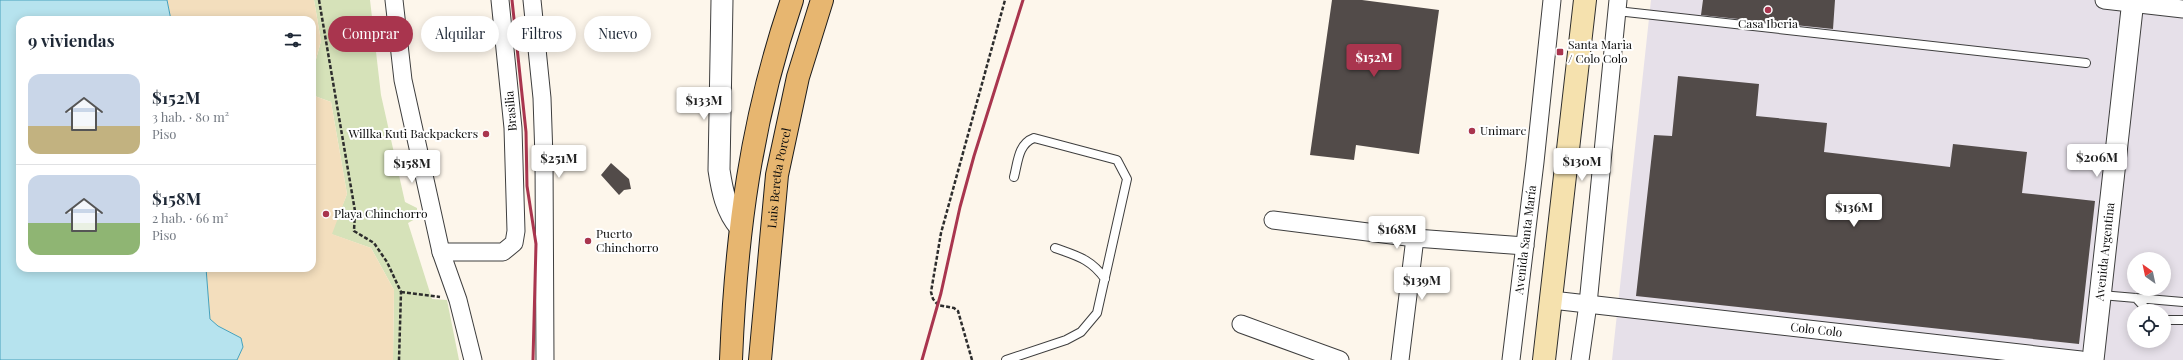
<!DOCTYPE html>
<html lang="es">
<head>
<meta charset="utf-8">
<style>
  :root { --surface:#fff; --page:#f6f6f7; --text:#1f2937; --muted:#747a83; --line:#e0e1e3; --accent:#a9354e }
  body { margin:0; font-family:"Playfair Display",serif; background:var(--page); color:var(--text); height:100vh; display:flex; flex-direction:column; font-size:15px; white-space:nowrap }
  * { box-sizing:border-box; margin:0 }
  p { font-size:13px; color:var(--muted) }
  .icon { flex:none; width:22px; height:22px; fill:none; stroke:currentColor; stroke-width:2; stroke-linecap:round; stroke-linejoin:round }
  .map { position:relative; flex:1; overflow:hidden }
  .details { position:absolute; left:16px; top:16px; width:300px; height:256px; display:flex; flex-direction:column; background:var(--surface); border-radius:12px; box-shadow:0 2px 10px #0003 }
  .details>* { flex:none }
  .guide { position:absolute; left:328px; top:16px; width:380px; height:36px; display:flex; gap:8px }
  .needle { width:26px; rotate:327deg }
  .buttons { position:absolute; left:2127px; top:252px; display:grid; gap:8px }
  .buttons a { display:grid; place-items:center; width:44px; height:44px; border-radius:50%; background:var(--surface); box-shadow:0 2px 10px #0003; font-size:20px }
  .price { position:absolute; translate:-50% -34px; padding:0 9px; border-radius:4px; background:#fff; color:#222; font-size:13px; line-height:26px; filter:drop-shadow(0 1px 2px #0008) }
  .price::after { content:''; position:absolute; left:50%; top:24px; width:12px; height:9px; margin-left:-6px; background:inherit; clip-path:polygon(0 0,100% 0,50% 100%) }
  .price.selected { background:var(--accent); color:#fff }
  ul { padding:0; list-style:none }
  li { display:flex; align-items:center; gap:12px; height:100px; padding:0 12px }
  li+li { border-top:1px solid var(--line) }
  li span { display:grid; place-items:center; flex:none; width:112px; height:80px; border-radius:12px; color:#555 }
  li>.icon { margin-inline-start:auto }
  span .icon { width:48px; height:48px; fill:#fffc; stroke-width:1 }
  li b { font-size:17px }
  h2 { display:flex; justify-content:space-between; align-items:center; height:48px; padding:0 12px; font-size:17px }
  .tag { padding:0 14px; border-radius:18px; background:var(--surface); box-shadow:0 2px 10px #0003; font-size:14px; line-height:36px }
  .tag.selected { background:var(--accent); color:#fff }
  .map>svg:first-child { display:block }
</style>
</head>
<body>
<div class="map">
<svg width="2183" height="360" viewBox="0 0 2183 360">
  <rect width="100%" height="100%" fill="#fdf6eb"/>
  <path fill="#e6e0e9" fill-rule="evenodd" d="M1651 0H2183V360H1612ZM2134 259H2164V289H2134ZM2134 311H2164V341H2134Z"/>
  <path fill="#d6e2b9" d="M314 0H370L381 95 405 202 417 208V218L408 223 432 299 447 300 459 360H393L394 290 371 248 331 234 347 194 331 102 312 95V74L321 41Z"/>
  <path fill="#f3debd" d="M167 0H314L321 41 312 74V20H171Z
    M312 95 331 102 347 194 332 234 371 248 394 290 393 360H237L243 347 241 338 218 326 210 319 206 268H312Z"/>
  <path fill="#b6e3ee" stroke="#46a1bc" d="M0 0H167L171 20H20V268H206L210 319 218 326 241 338 243 347 237 360H0Z"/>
  <path fill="#524b49" d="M1332 0H1362L1439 10 1419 154 1356 145 1354 160 1310 155Z
    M1703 0H1835L1833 29 1701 15Z
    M1678 76 1759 84 1756 116 1827 123 1824 152 1950 167 1953 144 2027 152 2022 193 2095 201 2079 344 1636 296 1654 135 1672 136Z
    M611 163 629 179 631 189 624 190 619 195 601 175Z"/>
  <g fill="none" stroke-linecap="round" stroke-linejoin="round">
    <defs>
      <path id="service" d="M1617 11 2086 63
        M1055 248C1077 256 1091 259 1105 279
        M2101 295 2183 302
        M2136 298 2148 311
        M2164 320H2183
        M1006 360 1066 340 1081 332 1097 313 1127 179 1117 160 1034 138C1018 144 1018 162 1014 177"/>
      <g id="minor">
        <path d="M394 0 403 80 441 252 458 300 473 360"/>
        <path d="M532 0 542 98 544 158 545 360"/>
        <path d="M2104 0 2183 9"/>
        <path d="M1273 220 1415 238 1525 246"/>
        <path d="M441 252H503L514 243 516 231 513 128 500 0"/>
        <path id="s1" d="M1552 300 2081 360"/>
        <path d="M1241 324 1340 360"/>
        <path d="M1400 360 1415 238"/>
        <path id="s2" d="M1511 360 1535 162 1552 0"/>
        <path d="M1580 360 1588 304 1618 0"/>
      </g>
      <g id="tertiary">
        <path d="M722 0 719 170C722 190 726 211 740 227"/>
        <path id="s3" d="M2093 360 2133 0"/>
      </g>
      <path id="secondary" d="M1544 360 1585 0"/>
      <g id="primary">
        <path d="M731 360C736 234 751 120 792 0"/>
        <path id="s4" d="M760 360 777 175 798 77 822 0"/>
      </g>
    </defs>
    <use href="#service" stroke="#3e3e3e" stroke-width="10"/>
    <use href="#minor" stroke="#3e3e3e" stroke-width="19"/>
    <use href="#tertiary" stroke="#3e3e3e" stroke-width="23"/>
    <use href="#secondary" stroke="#2d2d2d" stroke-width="24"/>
    <use href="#primary" stroke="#1c1c1c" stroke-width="24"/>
    <path stroke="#2d2d2d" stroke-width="2.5" stroke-dasharray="4 2" stroke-linecap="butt" d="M319 0 355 211 354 231 374 243 387 262 401 292 399 360
      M401 292 440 297
      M972 360 958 311 954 308 938 305 933 299 931 292 941 233 1005 0"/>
    <use href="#service" stroke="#fff" stroke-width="8"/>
    <use href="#minor" stroke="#fff" stroke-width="17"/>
    <use href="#tertiary" stroke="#fff" stroke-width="21"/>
    <use href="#secondary" stroke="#f5e1ae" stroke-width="22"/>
    <use href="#primary" stroke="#e7b670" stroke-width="22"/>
    <path stroke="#a9354e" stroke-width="3" d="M512 0 526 132 527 186 536 244 533 360
      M922 360 941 293 960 207 974 156 1023 0"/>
  </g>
  <g fill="#a9354e" stroke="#fff" stroke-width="1.5">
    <circle cx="1768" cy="10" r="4"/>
    <rect x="1556" y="48" width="8" height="8" rx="2"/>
    <circle cx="1472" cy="131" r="4"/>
    <circle cx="486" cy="134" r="4"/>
    <circle cx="326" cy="214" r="4"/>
    <circle cx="588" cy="241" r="4"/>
  </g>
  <g text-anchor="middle" stroke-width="4" stroke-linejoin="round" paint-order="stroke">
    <g font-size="12" fill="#0b0b0b" stroke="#fff" text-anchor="start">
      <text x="1768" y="28" text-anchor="middle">Casa Iberia</text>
      <text x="1568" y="49">Santa Maria<tspan x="1568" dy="14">/ Colo Colo</tspan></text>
      <text x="1480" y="135">Unimarc</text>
      <text x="478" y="138" text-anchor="end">Willka Kuti Backpackers</text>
      <text x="334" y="218">Playa Chinchorro</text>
      <text x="596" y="238">Puerto<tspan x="596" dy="14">Chinchorro</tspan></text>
    </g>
    <g font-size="12" fill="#0b0b0b" stroke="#fff">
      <text transform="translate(511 111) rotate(-95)" y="4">Brasilia</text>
      <text dy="4" stroke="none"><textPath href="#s4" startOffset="183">Luis Beretta Porcel</textPath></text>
      <text dy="4" stroke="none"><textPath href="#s2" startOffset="121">Avenida Santa María</textPath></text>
      <text dy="4" stroke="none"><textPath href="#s3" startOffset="109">Avenida Argentina</textPath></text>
      <text dy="4" stroke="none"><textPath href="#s1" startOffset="266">Colo Colo</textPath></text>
    </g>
  </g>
</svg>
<div class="buttons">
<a><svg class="needle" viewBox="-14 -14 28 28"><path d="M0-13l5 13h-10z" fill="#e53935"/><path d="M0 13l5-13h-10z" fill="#747a83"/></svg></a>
<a><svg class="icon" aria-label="locate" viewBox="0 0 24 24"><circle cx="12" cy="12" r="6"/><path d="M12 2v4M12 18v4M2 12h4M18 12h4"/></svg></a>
</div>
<b class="price selected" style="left:1374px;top:78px">$152M</b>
<b class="price" style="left:704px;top:121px">$133M</b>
<b class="price" style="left:2097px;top:178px">$206M</b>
<b class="price" style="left:559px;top:179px">$251M</b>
<b class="price" style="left:1582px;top:182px">$130M</b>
<b class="price" style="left:412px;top:184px">$158M</b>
<b class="price" style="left:1854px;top:228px">$136M</b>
<b class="price" style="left:1397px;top:250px">$168M</b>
<b class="price" style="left:1422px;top:301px">$139M</b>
<div class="guide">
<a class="tag selected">Comprar</a>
<a class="tag">Alquilar</a>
<a class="tag">Filtros</a>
<a class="tag">Nuevo</a>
</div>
<section class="details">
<h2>9 viviendas<svg class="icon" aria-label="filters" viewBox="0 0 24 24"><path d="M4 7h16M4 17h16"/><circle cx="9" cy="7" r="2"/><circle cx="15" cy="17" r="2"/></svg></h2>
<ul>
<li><span style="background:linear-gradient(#c9d6e8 65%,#c2b280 0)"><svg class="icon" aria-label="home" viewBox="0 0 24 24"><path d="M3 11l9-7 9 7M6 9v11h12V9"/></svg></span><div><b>$152M</b><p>3 hab. · 80 m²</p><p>Piso</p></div></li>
<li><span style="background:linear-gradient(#c9d6e8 60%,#8fb573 0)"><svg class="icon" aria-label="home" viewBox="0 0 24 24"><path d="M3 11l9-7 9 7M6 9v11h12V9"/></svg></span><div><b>$158M</b><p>2 hab. · 66 m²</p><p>Piso</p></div></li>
</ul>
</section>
</div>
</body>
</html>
